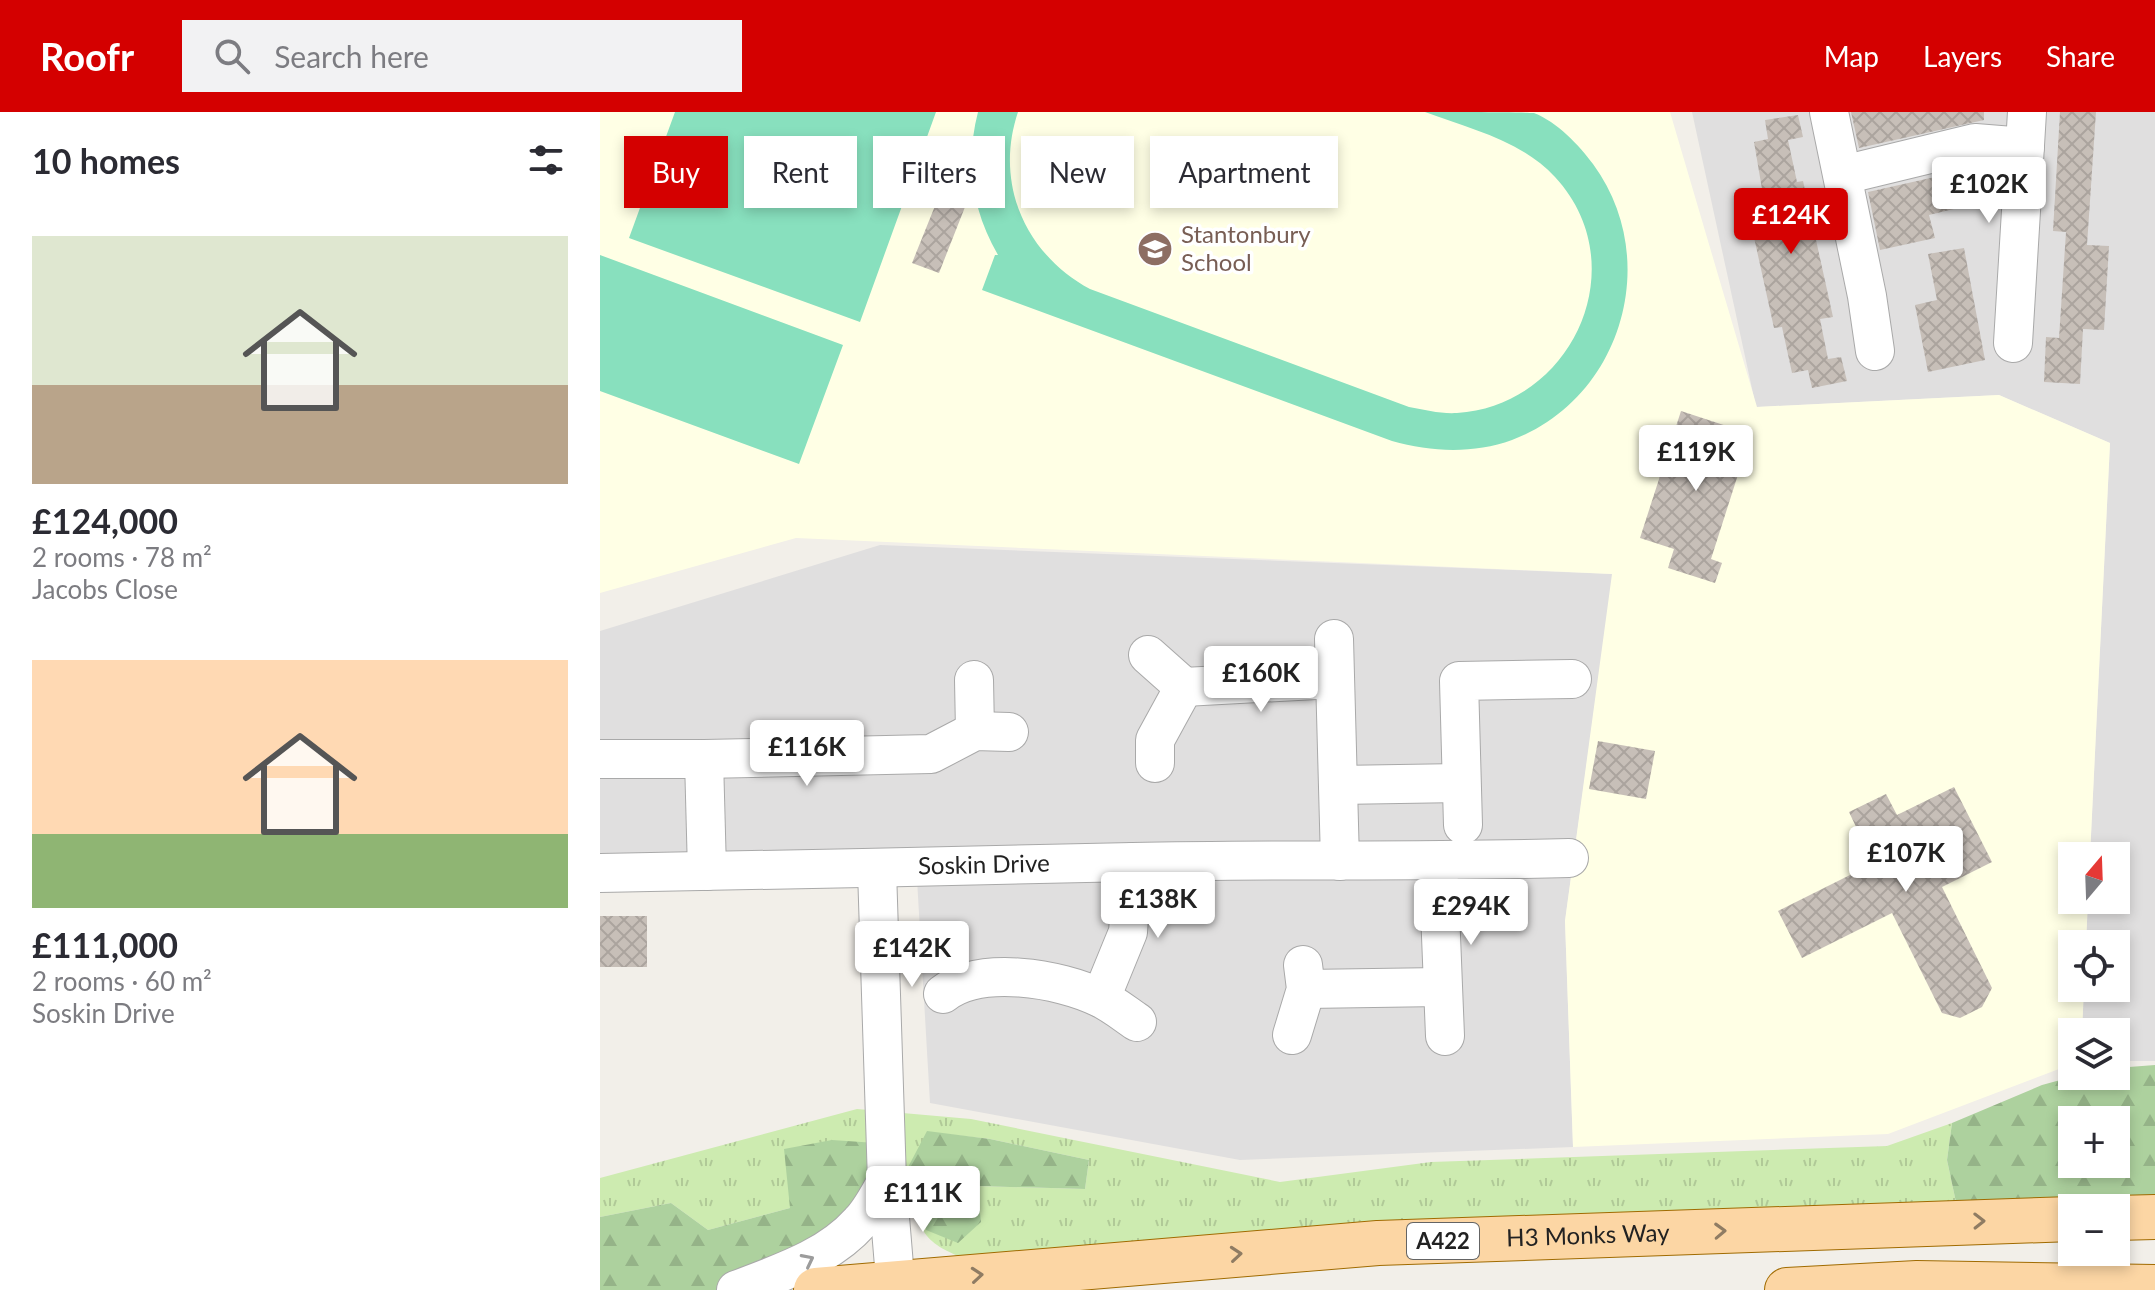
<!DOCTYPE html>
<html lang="en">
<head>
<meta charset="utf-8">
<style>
  :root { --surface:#fff; --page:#f2f2f3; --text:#2b2b33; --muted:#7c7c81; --accent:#d40000 }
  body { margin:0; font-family:Lato,sans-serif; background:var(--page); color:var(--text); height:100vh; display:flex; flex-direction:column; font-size:30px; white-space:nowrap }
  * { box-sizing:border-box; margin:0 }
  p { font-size:26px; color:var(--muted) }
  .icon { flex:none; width:44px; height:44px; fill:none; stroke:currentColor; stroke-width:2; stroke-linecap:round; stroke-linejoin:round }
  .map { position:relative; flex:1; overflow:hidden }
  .panel { display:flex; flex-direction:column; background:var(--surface); width:600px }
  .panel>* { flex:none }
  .banner { position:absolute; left:24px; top:24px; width:760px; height:72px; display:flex; gap:16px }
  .needle { width:52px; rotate:19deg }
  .tools { position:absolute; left:1458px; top:730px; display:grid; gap:16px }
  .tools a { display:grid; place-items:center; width:72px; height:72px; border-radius:0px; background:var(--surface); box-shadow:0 4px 12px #0003; font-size:40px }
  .price { position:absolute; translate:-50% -68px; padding:0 18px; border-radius:8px; background:#fff; color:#222; font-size:26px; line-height:52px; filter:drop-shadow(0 2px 4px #0008) }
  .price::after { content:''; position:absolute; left:50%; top:48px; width:24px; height:18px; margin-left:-12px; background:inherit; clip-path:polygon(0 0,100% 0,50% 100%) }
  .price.selected { background:var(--accent); color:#fff }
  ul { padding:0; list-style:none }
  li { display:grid; align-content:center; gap:16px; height:424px; padding:0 32px }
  li span { display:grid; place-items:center; height:248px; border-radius:0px; color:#555 }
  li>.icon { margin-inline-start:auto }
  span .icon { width:144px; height:144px; fill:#fffc; stroke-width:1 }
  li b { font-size:34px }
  h2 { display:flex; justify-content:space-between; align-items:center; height:96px; padding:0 32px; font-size:34px }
  .chip { padding:0 28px; border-radius:0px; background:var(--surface); box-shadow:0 4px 12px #0003; font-size:28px; line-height:72px }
  .chip.selected { background:var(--accent); color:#fff }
  header { display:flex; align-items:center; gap:48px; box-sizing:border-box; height:112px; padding:0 40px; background:var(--accent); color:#fff }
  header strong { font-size:38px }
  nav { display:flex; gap:44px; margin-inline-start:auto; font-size:28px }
  .search { width:560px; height:72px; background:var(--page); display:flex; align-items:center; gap:20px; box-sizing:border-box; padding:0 28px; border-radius:0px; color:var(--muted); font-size:30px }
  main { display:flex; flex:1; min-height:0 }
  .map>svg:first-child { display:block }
</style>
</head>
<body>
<header>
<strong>Roofr</strong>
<div class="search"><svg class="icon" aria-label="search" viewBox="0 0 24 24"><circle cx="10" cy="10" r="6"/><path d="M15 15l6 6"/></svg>Search here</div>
<nav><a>Map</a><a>Layers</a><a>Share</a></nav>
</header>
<main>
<section class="panel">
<h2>10 homes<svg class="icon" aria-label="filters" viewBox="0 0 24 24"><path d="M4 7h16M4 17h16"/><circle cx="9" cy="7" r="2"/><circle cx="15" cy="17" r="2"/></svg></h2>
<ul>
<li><span style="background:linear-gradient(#dfe7d0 60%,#b9a48a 0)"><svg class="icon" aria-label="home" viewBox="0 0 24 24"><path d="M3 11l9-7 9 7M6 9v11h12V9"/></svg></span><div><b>£124,000</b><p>2 rooms · 78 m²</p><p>Jacobs Close</p></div></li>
<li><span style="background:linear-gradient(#ffd9b3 70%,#8fb573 0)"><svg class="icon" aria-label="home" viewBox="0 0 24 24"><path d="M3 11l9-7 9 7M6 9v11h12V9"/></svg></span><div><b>£111,000</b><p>2 rooms · 60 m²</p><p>Soskin Drive</p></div></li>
</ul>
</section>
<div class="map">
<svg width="1555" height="1178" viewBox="0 0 1555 1178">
  <defs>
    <pattern id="grass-tufts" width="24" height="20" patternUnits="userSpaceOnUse" patternTransform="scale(2)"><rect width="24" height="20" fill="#cdebb0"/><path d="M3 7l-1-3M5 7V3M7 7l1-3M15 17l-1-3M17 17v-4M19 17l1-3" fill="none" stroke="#b0c997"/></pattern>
    <pattern id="forest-firs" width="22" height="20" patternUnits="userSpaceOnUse" patternTransform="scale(2)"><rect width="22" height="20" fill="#add19e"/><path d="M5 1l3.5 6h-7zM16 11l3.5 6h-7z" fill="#95b388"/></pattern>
    <pattern id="building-cross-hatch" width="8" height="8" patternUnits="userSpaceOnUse" patternTransform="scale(2)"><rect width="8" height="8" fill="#c7bfb8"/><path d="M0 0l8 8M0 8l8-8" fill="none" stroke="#aba49e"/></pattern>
  </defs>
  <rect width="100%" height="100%" fill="#f2efe9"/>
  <path fill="#e0dfdf" d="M1092 0H1555V949H1516V920H1482L1484 876H1516V832H1486L1488 788H1516V744H1490L1510 331 1399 283 1156 295Z
    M280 433 1013 462 965 809 973 1035 640 1048 330 991 317 767 0 770V519Z"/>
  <path fill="#ffffe5" d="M0 0H1070L1157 295 1399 283 1510 331 1490 744H1472V788H1488L1486 832H1472V876H1484L1482 920H1472V952L1288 1022 973 1035 965 809 1012 462 196 426 0 481Z"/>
  <path fill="url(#grass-tufts)" fill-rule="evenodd" d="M257 997 371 1007 680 1070 831 1050 1287 1034 1352 1011 1347 1048 1360 1109 374 1150C312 1128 326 1118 302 1066 296 1053 285 1042 276 1031L190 1096 108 1118 71 1091 0 1105V1066ZM327 1020 390 1027 489 1048 485 1077 377 1074Z"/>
  <path fill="url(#forest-firs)" fill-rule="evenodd" d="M1555 953V1105L1516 1096H1472L1360 1109 1347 1048 1352 1011 1442 973 1475 964H1516V956ZM1472 1008H1516V1052H1472Z
    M327 1019 390 1027 489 1048 485 1077 377 1074 381 1110 358 1131 326 1118 305 1061Z
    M232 1028 276 1031 263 1108 136 1178H0V1105L71 1091 108 1118 190 1096 184 1037Z"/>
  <path fill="#88e0be" d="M75 0H336L260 210 29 126Z
    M378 0H418C394 71 425 142 490 177L809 295C825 298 841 302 857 301 974 293 1036 152 955 65 921 28 870 17 825 0 847 0 918 0 934 1 957 10 979 33 993 52 1063 147 1022 287 912 328 873 342 831 340 792 329L382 178 395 143H398C372 98 365 50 378 0Z
    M0 143 243 233 199 352 0 279Z"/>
  <path fill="url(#building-cross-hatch)" d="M1251 0H1384V8L1259 36Z
    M1460 0H1496L1487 133 1509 134 1504 218 1483 217 1480 272 1444 270 1446 225 1459 226 1466 120 1453 119Z
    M1198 3 1203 25 1188 28 1197 70 1203 69 1233 205 1220 207 1228 247 1241 245 1247 269 1212 276 1208 258 1192 261 1182 215 1174 216 1144 80 1162 77 1154 30 1168 27 1165 8Z
    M1375 56 1383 90 1329 103 1335 126 1280 138 1268 80Z
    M339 84 365 95 339 161 312 151Z
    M1364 136 1385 248 1328 260 1315 193 1337 188 1328 142Z
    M1081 299 1151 322 1111 447 1122 451 1115 471 1068 456 1074 437 1040 426Z
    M998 629 1055 639 1046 687 989 677Z
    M1354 675 1392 750 1342 775 1392 876 1382 895 1360 906 1342 901 1292 801 1202 846 1178 799 1266 755 1259 742 1267 738 1249 700 1286 682 1297 703Z
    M0 804H47V855H0Z"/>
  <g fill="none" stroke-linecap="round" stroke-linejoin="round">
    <defs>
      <g id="minor">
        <path d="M1229 0 1267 184 1275 239"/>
        <path d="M1243 63 1375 31 1425 35"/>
        <path d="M1413 231 1427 0"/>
        <path d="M734 527 740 749"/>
        <path d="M548 543 584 575 555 628V651"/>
        <path d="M374 568 375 619"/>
        <path d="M584 575 735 567"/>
        <path d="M0 647H104L331 642 375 619 409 620"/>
        <path d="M104 647 107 759"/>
        <path d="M738 673 861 671"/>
        <path d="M863 713 859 569 972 567"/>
        <path d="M838 749 845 924"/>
        <path d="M277 758 287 1069 296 1178"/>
        <path id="s1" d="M0 761C178 759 355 753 533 750 679 747 824 750 969 746"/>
        <path d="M706 877 841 875"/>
        <path d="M343 882C380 853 459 866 500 886 513 892 525 902 537 910"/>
        <path d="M501 886 528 820 533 750"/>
        <path d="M692 923 706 877 703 853"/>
        <path d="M136 1178C180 1161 228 1146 260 1110 271 1099 279 1082 287 1069"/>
      </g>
      <g id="major">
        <path d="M1516 1106 1555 1105"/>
        <path id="s2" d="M216 1178 778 1131 1472 1107"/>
        <path d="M1187 1178 1317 1171 1555 1175"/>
      </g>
    </defs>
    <use href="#minor" stroke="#a9a9a9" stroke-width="40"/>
    <use href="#major" stroke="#a06b00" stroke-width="46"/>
    <use href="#minor" stroke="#fff" stroke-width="38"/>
    <use href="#major" stroke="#fcd6a4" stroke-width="44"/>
  </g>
  <defs><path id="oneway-chevron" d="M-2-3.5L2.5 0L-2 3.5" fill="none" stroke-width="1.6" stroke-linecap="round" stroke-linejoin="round" transform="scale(2)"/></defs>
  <g stroke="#8f7c63">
    <use href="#oneway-chevron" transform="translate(1379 1109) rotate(-1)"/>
    <use href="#oneway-chevron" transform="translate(1120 1119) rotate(-2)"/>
    <use href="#oneway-chevron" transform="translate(636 1142) rotate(-5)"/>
    <use href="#oneway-chevron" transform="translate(377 1163) rotate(-5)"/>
  </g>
  <use stroke="#9c9c9c" href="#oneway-chevron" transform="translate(208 1148) rotate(-27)"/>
  <defs>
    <symbol id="school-disc" viewBox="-11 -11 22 22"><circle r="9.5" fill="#8d6e63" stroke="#fff"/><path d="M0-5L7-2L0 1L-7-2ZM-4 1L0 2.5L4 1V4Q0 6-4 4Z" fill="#fff"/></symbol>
  </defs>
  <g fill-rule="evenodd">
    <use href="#school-disc" x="535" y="117" width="40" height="40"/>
  </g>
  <g text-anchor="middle" stroke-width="7" stroke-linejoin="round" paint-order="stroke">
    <rect fill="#fff" stroke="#646464" stroke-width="2" x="807" y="1111" width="72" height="36" rx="6"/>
    <g font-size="22" font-weight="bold" fill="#222">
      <text x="843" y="1137">A422</text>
    </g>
    <g font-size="24" fill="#785e54" stroke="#fff" text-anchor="start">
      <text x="581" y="131">Stantonbury<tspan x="581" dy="28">School</tspan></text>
    </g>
    <g font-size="24" fill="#222" stroke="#fff">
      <text dy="8" stroke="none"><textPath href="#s1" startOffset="384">Soskin Drive</textPath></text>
      <text dy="8" stroke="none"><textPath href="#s2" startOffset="774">H3 Monks Way</textPath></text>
    </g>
  </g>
</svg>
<div class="tools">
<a><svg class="needle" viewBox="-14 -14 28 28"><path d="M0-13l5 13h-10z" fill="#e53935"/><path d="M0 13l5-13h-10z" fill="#7c7c81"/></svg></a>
<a><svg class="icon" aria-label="locate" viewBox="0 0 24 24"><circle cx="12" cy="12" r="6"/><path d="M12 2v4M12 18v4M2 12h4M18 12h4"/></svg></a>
<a><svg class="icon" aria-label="layers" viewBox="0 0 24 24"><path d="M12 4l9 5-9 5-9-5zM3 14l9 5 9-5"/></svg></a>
<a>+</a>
<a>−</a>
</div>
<b class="price" style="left:1389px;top:113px">£102K</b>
<b class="price selected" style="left:1191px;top:144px">£124K</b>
<b class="price" style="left:1096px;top:381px">£119K</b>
<b class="price" style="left:661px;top:602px">£160K</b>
<b class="price" style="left:207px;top:676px">£116K</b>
<b class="price" style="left:1306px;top:782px">£107K</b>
<b class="price" style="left:558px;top:828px">£138K</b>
<b class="price" style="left:871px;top:835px">£294K</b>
<b class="price" style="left:312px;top:877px">£142K</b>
<b class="price" style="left:323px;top:1122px">£111K</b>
<div class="banner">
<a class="chip selected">Buy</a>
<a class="chip">Rent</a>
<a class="chip">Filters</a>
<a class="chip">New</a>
<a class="chip">Apartment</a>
</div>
</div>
</main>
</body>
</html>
